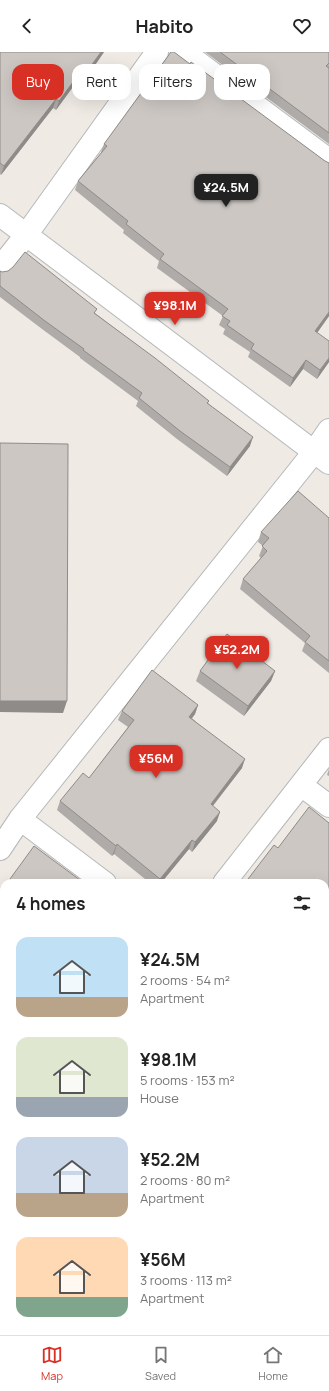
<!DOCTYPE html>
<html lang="en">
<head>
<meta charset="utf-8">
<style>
  :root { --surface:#fff; --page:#f6f6f6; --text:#222; --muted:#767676; --line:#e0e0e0; --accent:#d93025 }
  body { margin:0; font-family:Manrope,sans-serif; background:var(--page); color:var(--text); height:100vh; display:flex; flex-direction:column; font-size:15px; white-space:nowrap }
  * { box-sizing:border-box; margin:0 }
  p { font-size:13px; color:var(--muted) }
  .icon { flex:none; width:22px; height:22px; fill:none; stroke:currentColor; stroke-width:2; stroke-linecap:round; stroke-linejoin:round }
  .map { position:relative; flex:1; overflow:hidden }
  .sheet { position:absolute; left:0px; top:827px; width:329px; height:456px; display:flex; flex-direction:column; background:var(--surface); border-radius:12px 12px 0 0; box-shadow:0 4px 16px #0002 }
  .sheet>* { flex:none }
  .guide { position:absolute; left:12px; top:12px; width:305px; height:36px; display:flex; gap:8px }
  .price { position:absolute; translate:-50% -34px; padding:0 9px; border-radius:8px; background:var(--accent); color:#fff; font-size:13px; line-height:26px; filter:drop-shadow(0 1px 2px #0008) }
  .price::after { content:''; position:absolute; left:50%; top:24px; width:12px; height:9px; margin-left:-6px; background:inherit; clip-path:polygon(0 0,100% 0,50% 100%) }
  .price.on { background:#222; color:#fff }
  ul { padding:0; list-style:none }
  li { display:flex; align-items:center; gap:12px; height:100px; padding:0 16px }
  li span { display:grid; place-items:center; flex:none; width:112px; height:80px; border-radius:12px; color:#555 }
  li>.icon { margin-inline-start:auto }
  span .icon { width:48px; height:48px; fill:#fffc; stroke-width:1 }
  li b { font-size:17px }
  h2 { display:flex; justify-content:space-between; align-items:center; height:48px; padding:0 16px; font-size:17px }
  .tag { padding:0 14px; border-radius:12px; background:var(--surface); box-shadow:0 4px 16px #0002; font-size:14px; line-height:36px }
  .tag.on { background:var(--accent); color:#fff }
  header { display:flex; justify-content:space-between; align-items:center; height:52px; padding:0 16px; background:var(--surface); font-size:18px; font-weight:700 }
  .menu { display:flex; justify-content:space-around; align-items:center; height:56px; border-top:1px solid var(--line); background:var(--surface); font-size:11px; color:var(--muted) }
  .menu a { display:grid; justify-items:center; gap:2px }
  .menu .on { color:var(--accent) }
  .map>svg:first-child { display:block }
</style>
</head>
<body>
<header><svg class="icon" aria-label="back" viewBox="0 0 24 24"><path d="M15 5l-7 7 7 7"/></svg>Habito<svg class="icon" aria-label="heart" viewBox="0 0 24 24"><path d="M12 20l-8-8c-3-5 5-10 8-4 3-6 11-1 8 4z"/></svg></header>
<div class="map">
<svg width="329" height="1283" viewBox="0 0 329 1283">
  <rect width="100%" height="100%" fill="#efeae4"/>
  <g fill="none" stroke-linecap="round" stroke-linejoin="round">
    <defs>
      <path id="service" d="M0 1166 4 1169"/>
      <path id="minor" d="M184 0 329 108
        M0 163 329 411
        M0 216 26 183 157 0
        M301 733 329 754
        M20 767 105 831
        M224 831 329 697
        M325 996 329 999
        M65 1283 69 1279"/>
      <path id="tertiary" d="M0 797 20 767 314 400 329 378
        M0 1030 4 1033
        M325 1265 329 1268"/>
    </defs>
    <use href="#service" stroke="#b5b8bb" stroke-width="16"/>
    <use href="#minor" stroke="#b5b8bb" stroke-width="24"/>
    <use href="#tertiary" stroke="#b5b8bb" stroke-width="24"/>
    <use href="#service" stroke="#fff" stroke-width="14"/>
    <use href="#minor" stroke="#fff" stroke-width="22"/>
    <use href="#tertiary" stroke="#fff" stroke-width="22"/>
  </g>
  <path fill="#afaba8" d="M0 0H104L80 35 75 32 56 58 53 56 1 123 0 122Z
    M205 0H329V92Z
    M190 12 325 109 329 111V264L317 281 329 310 317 327 303 317 290 335 248 305 250 300 223 282 225 277 219 273 223 264 157 216 159 209 123 181 124 178 75 138 78 129 101 101V100L104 92Z
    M0 219 95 261 209 349 208 351 250 394 227 424 177 387 136 354 138 349 80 306V305L42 277 0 245Z
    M329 466V621L302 599 305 591 240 537 243 527 261 506 259 504 263 494 258 490 261 480Z
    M200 619H275L271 629 244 664 196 629Z
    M198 653 195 662 192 666 242 716 213 754 217 769 192 800 189 797 161 831H150L114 802 112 804 57 758 60 749 89 726 128 675 118 668 122 659Z
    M329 717V724L327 723Z
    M329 771V926L325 923V831L278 796Z
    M10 827 84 831H8Z
    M325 1030 329 1034V1097L325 1094Z
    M0 1091 4 1094V1151L2 1150 1 1151 0 1150Z
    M4 1279H57L59 1283H0Z"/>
  <path fill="#8f8b88" d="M101 0H104L80 35 83 25Z
    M79 22 75 32 56 58 59 49Z
    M56 47 53 56 1 123 4 114Z
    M329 260V264L312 288 315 279Z
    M329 306V310L317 327 320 318Z
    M306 308 303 317 290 335 293 326Z
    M253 385 250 394 227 424 230 415Z
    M275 619 271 629 244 664 248 654Z
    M0 649H67L63 661 0 660Z
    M198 653 195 662 186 674 189 665Z
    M245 707 242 716 207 761 211 752Z
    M220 760 217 769 192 800 195 790Z
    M192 788 189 797 161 831H158L160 827Z
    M117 792 114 802 112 804 116 794Z
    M18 1279H19L18 1283H15Z"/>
  <path fill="#ccc7c3" stroke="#8f8b88" d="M0 0H101L83 25 79 22 59 49 56 47 4 114 0 111Z
    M171 0H174L190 12 191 10 325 109 329 111V260L315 279 329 289V306L320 318 306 308 293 326 251 297 254 292 227 273 230 269 222 264 228 257 160 207 164 202 126 172 128 169 78 129 107 94 104 92Z
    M220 0H329V11L326 14 329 16V81Z
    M25 200 97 257 94 261 155 306 209 349 207 351 253 385 230 415 180 379 139 346 142 341 83 298 84 297 45 269 0 234V219L2 220 8 219 13 215Z
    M0 391 68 392 67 649H0Z
    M298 439 329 466V609L305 590 310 584 243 527 267 499 262 494 269 486 261 480Z
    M227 582 275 619 248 654 200 619Z
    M152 618 198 653 189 665 245 707 211 752 220 760 195 790 192 788 160 827 117 792 116 794 60 749 83 721 89 726 134 668 122 659Z
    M309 755 329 771V915L325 912V831H245L274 793 278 796Z
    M34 794 84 831H16L10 827Z
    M325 1030 329 1034V1086L325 1084Z
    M0 1091 4 1094V1142L0 1139Z
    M0 1197 4 1200V1279H18L15 1283H0Z
    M25 1279H57L59 1283H30Z
    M81 1279H120L126 1283H76Z"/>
</svg>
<b class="price on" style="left:226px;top:156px">¥24.5M</b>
<b class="price" style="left:175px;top:274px">¥98.1M</b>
<b class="price" style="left:237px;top:618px">¥52.2M</b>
<b class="price" style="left:156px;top:727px">¥56M</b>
<div class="guide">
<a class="tag on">Buy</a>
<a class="tag">Rent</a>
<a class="tag">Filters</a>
<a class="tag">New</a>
</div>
<section class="sheet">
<h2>4 homes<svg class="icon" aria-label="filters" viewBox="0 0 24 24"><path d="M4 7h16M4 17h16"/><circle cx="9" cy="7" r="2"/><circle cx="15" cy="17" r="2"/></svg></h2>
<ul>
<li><span style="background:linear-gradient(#bfe0f5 75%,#b9a48a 0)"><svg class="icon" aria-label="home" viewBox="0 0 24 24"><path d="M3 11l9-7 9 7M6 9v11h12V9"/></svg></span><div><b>¥24.5M</b><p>2 rooms · 54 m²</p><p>Apartment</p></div></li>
<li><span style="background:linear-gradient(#dfe7d0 75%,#9aa5b1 0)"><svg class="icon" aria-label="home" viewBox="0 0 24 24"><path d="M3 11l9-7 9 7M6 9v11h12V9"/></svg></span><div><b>¥98.1M</b><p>5 rooms · 153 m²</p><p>House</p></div></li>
<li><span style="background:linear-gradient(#c9d6e8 70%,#b9a48a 0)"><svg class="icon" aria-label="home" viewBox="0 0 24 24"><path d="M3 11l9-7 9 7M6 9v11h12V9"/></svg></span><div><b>¥52.2M</b><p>2 rooms · 80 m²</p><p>Apartment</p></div></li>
<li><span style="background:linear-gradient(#ffd9b3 75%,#7fa58c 0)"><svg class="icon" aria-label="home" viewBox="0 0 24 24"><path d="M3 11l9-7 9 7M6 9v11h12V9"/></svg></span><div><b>¥56M</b><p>3 rooms · 113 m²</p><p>Apartment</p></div></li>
</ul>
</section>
</div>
<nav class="menu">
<a class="on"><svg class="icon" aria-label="map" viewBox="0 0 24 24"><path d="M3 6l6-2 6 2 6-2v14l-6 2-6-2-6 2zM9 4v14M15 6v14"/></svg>Map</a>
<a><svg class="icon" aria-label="saved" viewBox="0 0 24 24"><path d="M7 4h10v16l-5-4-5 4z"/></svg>Saved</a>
<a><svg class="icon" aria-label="home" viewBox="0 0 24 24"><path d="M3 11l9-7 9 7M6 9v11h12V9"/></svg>Home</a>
</nav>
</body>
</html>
